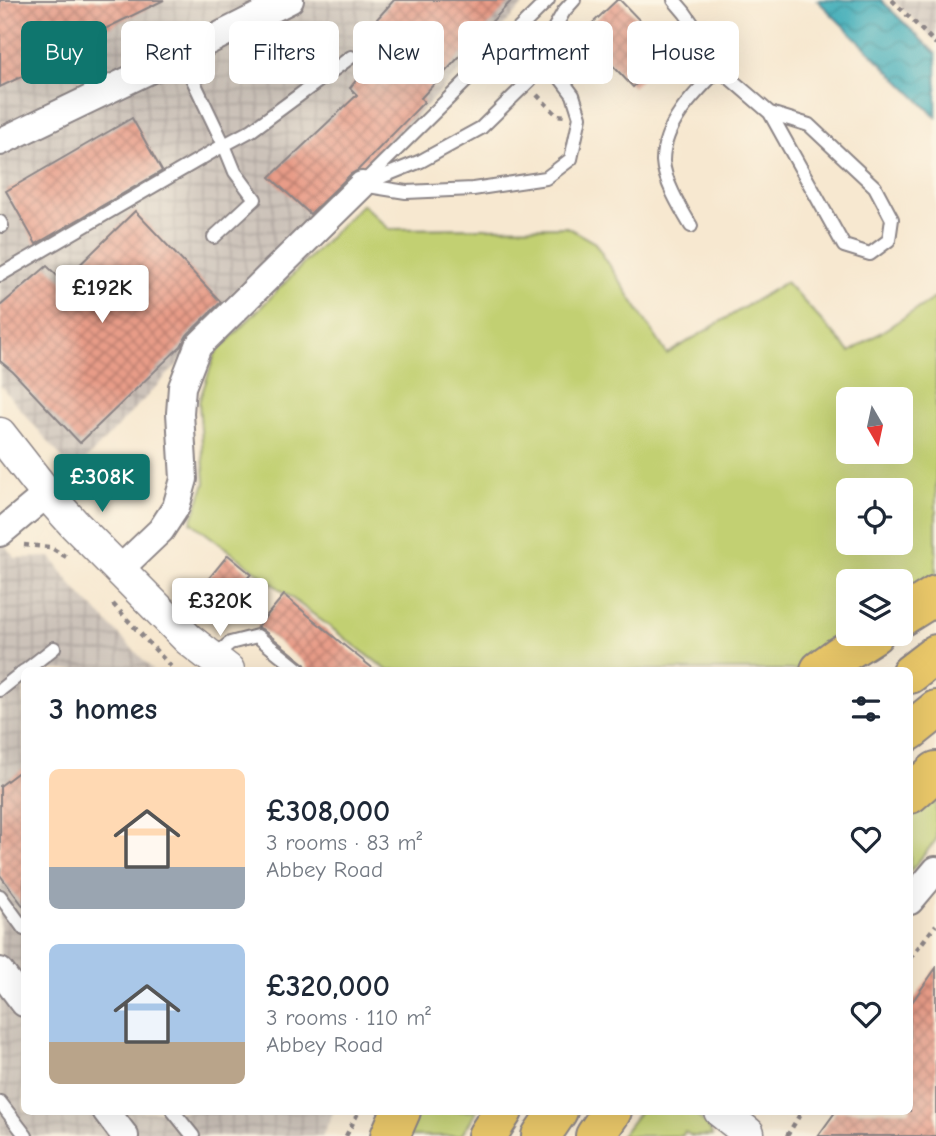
<!DOCTYPE html>
<html lang="en">
<head>
<meta charset="utf-8">
<style>
  :root { --surface:#fff; --page:#f2f2f3; --text:#1f2937; --muted:#747a83; --accent:#0f766e }
  body { margin:0; font-family:"Comic Neue",sans-serif; background:var(--page); color:var(--text); height:100vh; display:flex; flex-direction:column; font-size:26px; white-space:nowrap }
  * { box-sizing:border-box; margin:0 }
  p { font-size:23px; color:var(--muted) }
  .icon { flex:none; width:38px; height:38px; fill:none; stroke:currentColor; stroke-width:2; stroke-linecap:round; stroke-linejoin:round }
  .map { position:relative; flex:1; overflow:hidden }
  .panel { position:absolute; left:21px; top:667px; width:892px; height:448px; display:flex; flex-direction:column; background:var(--surface); border-radius:10px; box-shadow:0 7px 28px #0002 }
  .panel>* { flex:none }
  .top-card { position:absolute; left:21px; top:21px; width:894px; height:63px; display:flex; gap:14px }
  .needle { width:46px; rotate:171deg }
  .tools { position:absolute; left:836px; top:387px; display:grid; gap:14px }
  .tools a { display:grid; place-items:center; width:77px; height:77px; border-radius:10px; background:var(--surface); box-shadow:0 7px 28px #0002; font-size:35px }
  .price { position:absolute; translate:-50% -60px; padding:0 16px; border-radius:7px; background:#fff; color:#222; font-size:23px; line-height:46px; filter:drop-shadow(0 2px 4px #0008) }
  .price::after { content:''; position:absolute; left:50%; top:42px; width:21px; height:16px; margin-left:-10px; background:inherit; clip-path:polygon(0 0,100% 0,50% 100%) }
  .price.active { background:var(--accent); color:#fff }
  ul { padding:0; list-style:none }
  li { display:flex; align-items:center; gap:21px; height:175px; padding:0 28px }
  li span { display:grid; place-items:center; flex:none; width:196px; height:140px; border-radius:10px; color:#555 }
  li>.icon { margin-inline-start:auto }
  span .icon { width:84px; height:84px; fill:#fffc; stroke-width:1 }
  li b { font-size:30px }
  h2 { display:flex; justify-content:space-between; align-items:center; height:84px; padding:0 28px; font-size:30px }
  .chip { padding:0 24px; border-radius:10px; background:var(--surface); box-shadow:0 7px 28px #0002; font-size:24px; line-height:63px }
  .chip.active { background:var(--accent); color:#fff }
  .map>svg:first-child { display:block }
</style>
</head>
<body>
<div class="map">
<svg width="936" height="1136" viewBox="0 0 936 1136">
  <defs>
    <pattern id="industrial-grid" width="8" height="8" patternUnits="userSpaceOnUse" patternTransform="scale(1.75)"><rect width="8" height="8" fill="#ccc2b9"/><path d="M0 4h8M4 0v8" fill="none" stroke="#afa6a0"/></pattern>
    <pattern id="water-waves" width="16" height="10" patternUnits="userSpaceOnUse" patternTransform="scale(1.75)"><rect width="16" height="10" fill="#3cacb8"/><path d="M0 5q4-4 8 0t8 0" fill="none" stroke="#328c97"/></pattern>
    <pattern id="building-cross-hatch" width="8" height="8" patternUnits="userSpaceOnUse" patternTransform="scale(1.75)"><rect width="8" height="8" fill="#e89c88"/><path d="M0 0l8 8M0 8l8-8" fill="none" stroke="#bc7f70"/></pattern>
  </defs>
  <rect width="100%" height="100%" fill="#fcf5e5"/>
  <filter id="ink" filterUnits="userSpaceOnUse"><feTurbulence type="fractalNoise" baseFrequency=".0143" numOctaves="2"/><feDisplacementMap in="SourceGraphic" scale="14" xChannelSelector="R" yChannelSelector="G"/><feConvolveMatrix kernelMatrix="1 2 1 2 8 2 1 2 1" color-interpolation-filters="sRGB"/></filter>
  <filter id="wash" filterUnits="userSpaceOnUse"><feTurbulence type="fractalNoise" baseFrequency=".00686" numOctaves="4" result="noise"/><feDisplacementMap in="SourceGraphic" scale="28" xChannelSelector="R" yChannelSelector="G"/><feGaussianBlur stdDeviation="1.57" result="paint"/><feColorMatrix in="noise" values="0 0 0 0 0 0 0 0 0 0 0 0 0 0 0 0 0 1.4 0 .05"/><feComposite in="paint" operator="in"/></filter>
  <g filter="url(#wash)">
    <rect width="100%" height="100%" fill="#f7e8d0"/>
    <path fill="url(#industrial-grid)" d="M70 0H528L74 472 0 385V34Z
      M893 0H936V41Z
      M0 540 15 558 51 557 73 587 153 670H24V1111H334L322 1136H0Z"/>
    <path fill="#c2d072" stroke="#727956" stroke-width="2" fill-rule="evenodd" d="M362 204 389 229 567 227 595 243 667 354 786 282 850 352 936 297V595L901 617V581H849V634L820 670H387L191 522 205 483 199 402 215 354ZM849 399H901V452H849ZM849 490H901V542H849Z
      M936 786V840L910 872V812Z
      M418 1111H477L461 1136H406Z
      M640 1111H692L709 1127 712 1136H692L685 1132 682 1136H621Z"/>
    <path fill="url(#water-waves)" stroke="#2f677a" stroke-width="2" d="M817 0H881L936 54V117Z"/>
    <g id="blocks">
      <path fill="url(#building-cross-hatch)" d="M0 0H164L74 44 77 50 0 87Z
        M394 0H512L421 98 424 102 358 170 351 174 310 214 270 177 357 95 350 88 385 44 368 29Z
        M617 0H620L670 52 633 87 582 33Z
        M132 118 162 171 36 244 6 191Z
        M135 211 221 302 187 335 181 346 80 443 13 372 0 361V306L47 266 63 281Z
        M228 555 251 574 228 602 205 583Z
        M284 595 346 647 375 670H308L304 663 262 629 257 627Z
        M24 768V907L0 875V786Z
        M936 968V1136H818L836 1111H910V1005Z"/>
    </g>
  </g>
  <g filter="url(#ink)">
    <use href="#blocks" fill-opacity="0" stroke="#8c8586" stroke-width="2"/>
    <g fill="none" stroke-linecap="round" stroke-linejoin="round">
      <defs>
        <path id="service" d="M674 0 685 13 707 45 719 69 770 113 844 246 870 254 889 240 892 219 875 187 809 125 770 113
          M505 42 523 46 543 55 575 60 590 74
          M181 55 224 145 252 130 351 57
          M367 179 548 0
          M364 184 421 161 481 128 530 80 543 55 551 34 564 11 574 0
          M362 185 406 192 473 189 546 178 571 159 580 117 573 95 543 55
          M0 222 2 226
          M691 226C681 209 664 181 663 161 663 124 695 93 719 69
          M0 275 224 145 235 172 255 199 214 237
          M213 657 230 643 257 636 299 670
          M26 670 54 648
          M0 690 24 671
          M0 896 24 929
          M0 1102 26 1136
          M173 1111 193 1136"/>
        <path id="minor" d="M0 142 181 55 290 0
          M0 533 47 494
          M119 570 161 530 176 507 184 479 180 413 182 387 198 346 362 185
          M910 901 936 870
          M0 971 24 1003
          M106 1111 125 1136"/>
        <path id="tertiary" d="M0 434 47 494 75 525 188 639 228 670
          M720 1111 748 1133"/>
        <path id="trunk" d="M901 617 936 595
          M820 670 839 656 874 634
          M910 674 936 654
          M910 731 936 710
          M910 794 936 771
          M390 1136 401 1111
          M487 1136 503 1111
          M541 1136 558 1111
          M595 1136 612 1111"/>
      </defs>
      <use href="#service" stroke="#8c8586" stroke-width="16"/>
      <use href="#minor" stroke="#8c8586" stroke-width="30"/>
      <use href="#tertiary" stroke="#8c8586" stroke-width="35"/>
      <use href="#trunk" stroke="#8c8586" stroke-width="42"/>
      <path stroke="#8c8586" stroke-width="4.5" stroke-dasharray="5 5" stroke-linecap="butt" d="M892 0 936 44
        M537 95 557 115 565 116
        M24 545 50 547 68 558
        M113 604 174 670
        M910 958 936 925
        M346 1136 359 1111
        M787 1136 802 1111"/>
      <use href="#service" stroke="#fff" stroke-width="12"/>
      <use href="#minor" stroke="#fff" stroke-width="26"/>
      <use href="#tertiary" stroke="#fff" stroke-width="32"/>
      <use href="#trunk" stroke="#e9c769" stroke-width="38"/>
    </g>
  </g>
</svg>
<div class="tools">
<a><svg class="needle" viewBox="-14 -14 28 28"><path d="M0-13l5 13h-10z" fill="#e53935"/><path d="M0 13l5-13h-10z" fill="#747a83"/></svg></a>
<a><svg class="icon" aria-label="locate" viewBox="0 0 24 24"><circle cx="12" cy="12" r="6"/><path d="M12 2v4M12 18v4M2 12h4M18 12h4"/></svg></a>
<a><svg class="icon" aria-label="layers" viewBox="0 0 24 24"><path d="M12 4l9 5-9 5-9-5zM3 14l9 5 9-5"/></svg></a>
</div>
<b class="price" style="left:102px;top:325px">£192K</b>
<b class="price active" style="left:102px;top:514px">£308K</b>
<b class="price" style="left:220px;top:638px">£320K</b>
<div class="top-card">
<a class="chip active">Buy</a>
<a class="chip">Rent</a>
<a class="chip">Filters</a>
<a class="chip">New</a>
<a class="chip">Apartment</a>
<a class="chip">House</a>
</div>
<section class="panel">
<h2>3 homes<svg class="icon" aria-label="filters" viewBox="0 0 24 24"><path d="M4 7h16M4 17h16"/><circle cx="9" cy="7" r="2"/><circle cx="15" cy="17" r="2"/></svg></h2>
<ul>
<li><span style="background:linear-gradient(#ffd9b3 70%,#9aa5b1 0)"><svg class="icon" aria-label="home" viewBox="0 0 24 24"><path d="M3 11l9-7 9 7M6 9v11h12V9"/></svg></span><div><b>£308,000</b><p>3 rooms · 83 m²</p><p>Abbey Road</p></div><svg class="icon" aria-label="heart" viewBox="0 0 24 24"><path d="M12 20l-8-8c-3-5 5-10 8-4 3-6 11-1 8 4z"/></svg></li>
<li><span style="background:linear-gradient(#a9c7e8 70%,#b9a48a 0)"><svg class="icon" aria-label="home" viewBox="0 0 24 24"><path d="M3 11l9-7 9 7M6 9v11h12V9"/></svg></span><div><b>£320,000</b><p>3 rooms · 110 m²</p><p>Abbey Road</p></div><svg class="icon" aria-label="heart" viewBox="0 0 24 24"><path d="M12 20l-8-8c-3-5 5-10 8-4 3-6 11-1 8 4z"/></svg></li>
</ul>
</section>
</div>
</body>
</html>
